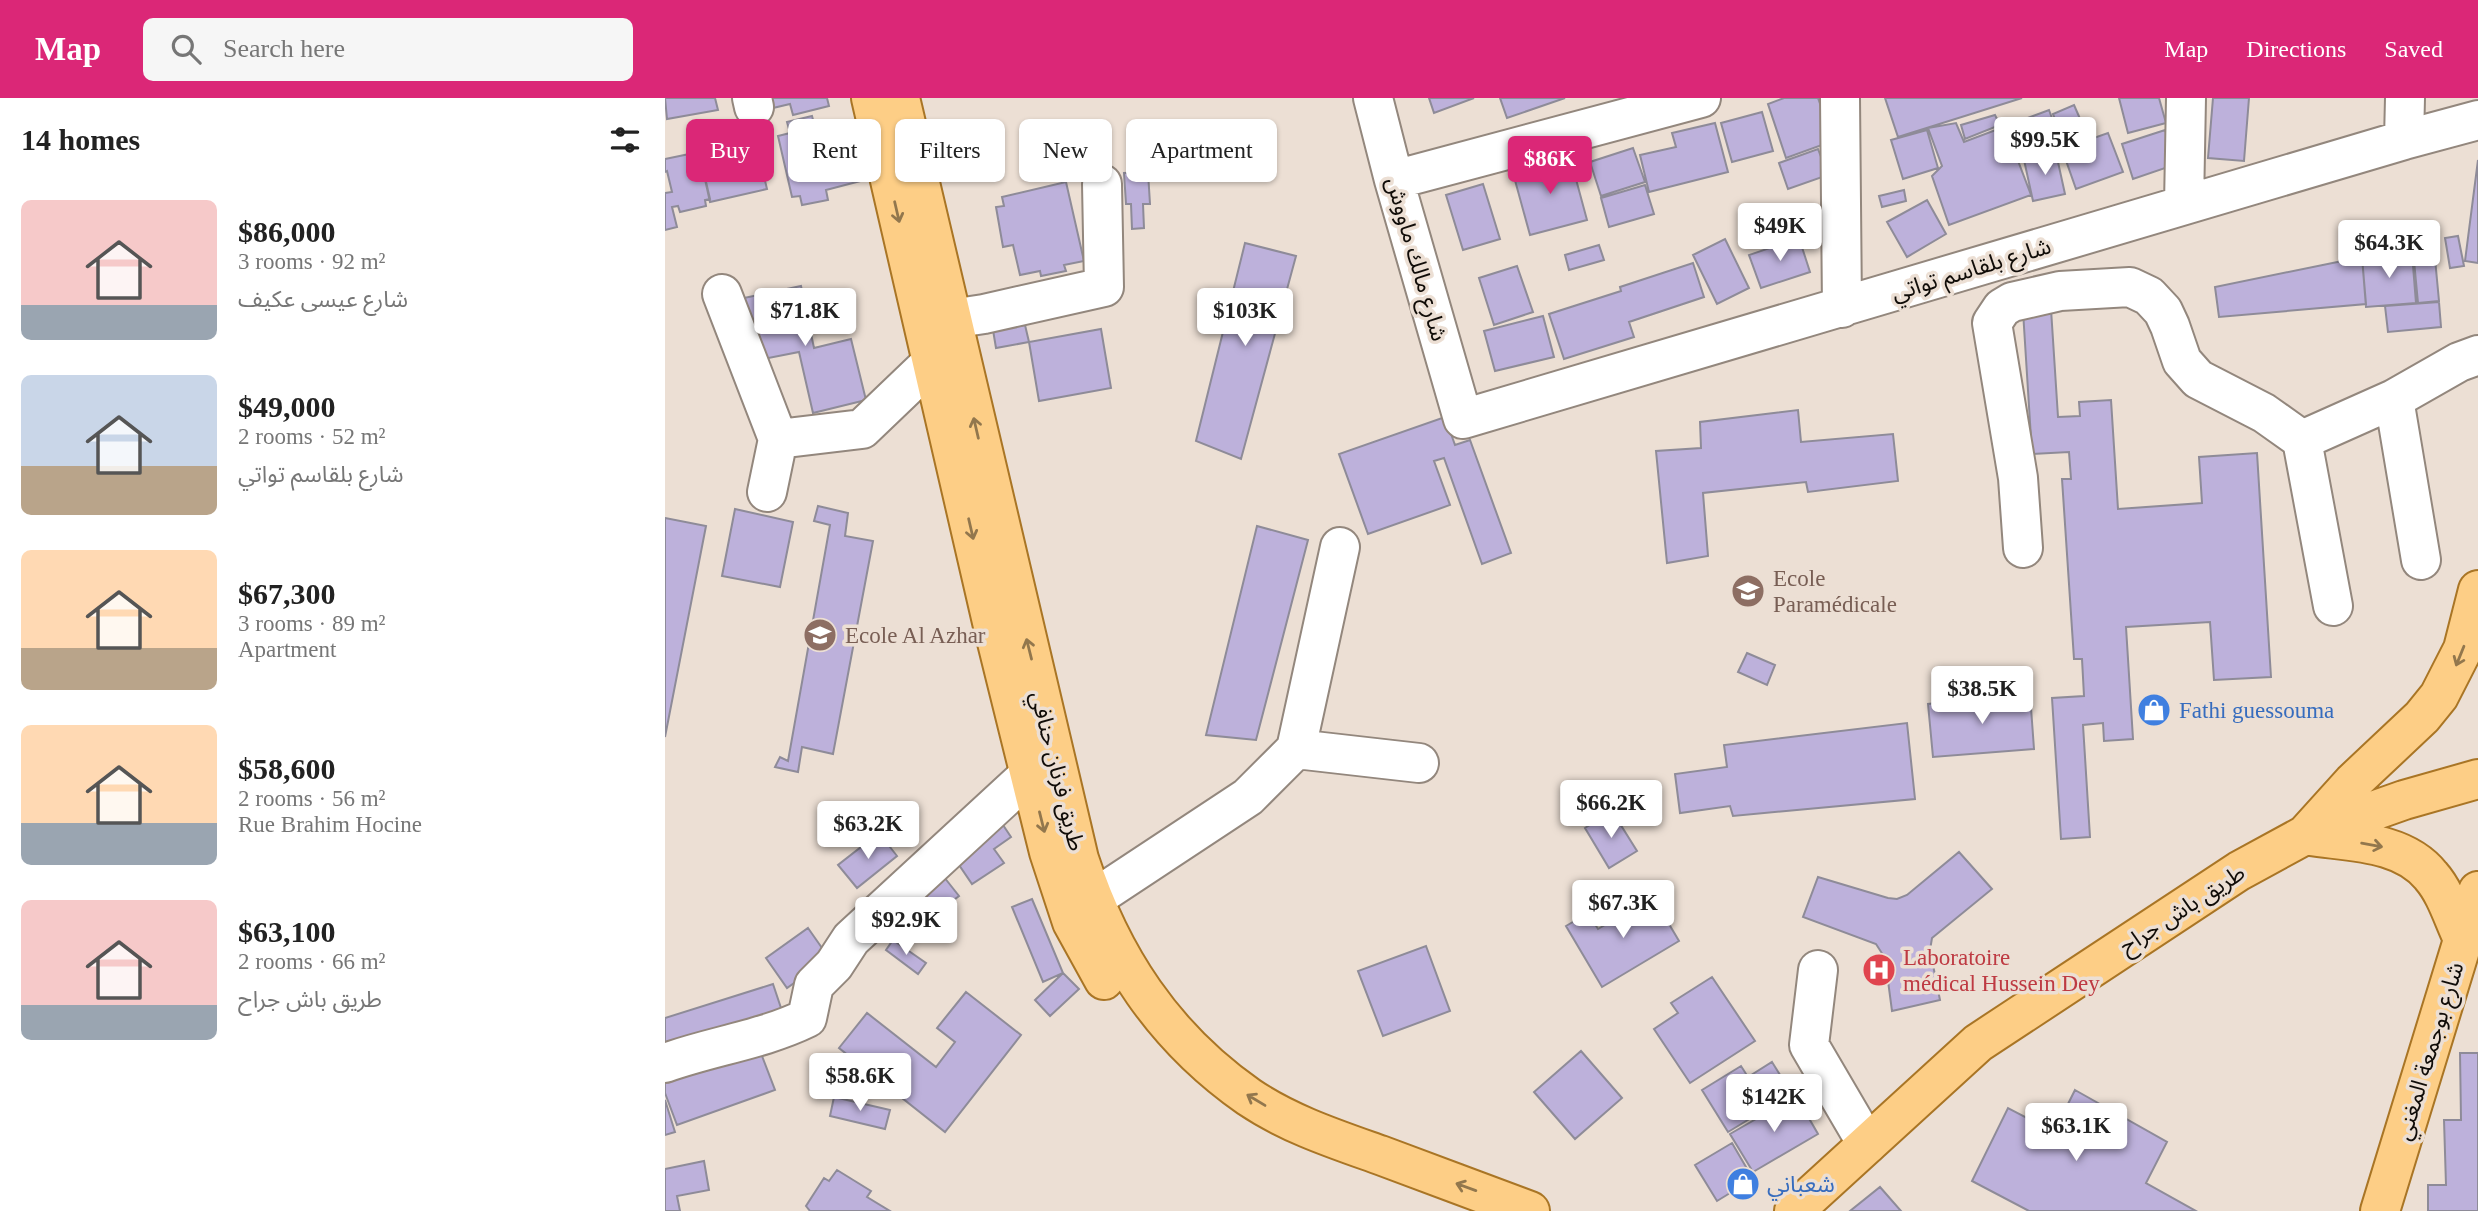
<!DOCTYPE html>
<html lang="en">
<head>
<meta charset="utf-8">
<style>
  :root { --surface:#fff; --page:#f6f6f6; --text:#222; --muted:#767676; --accent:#db2777 }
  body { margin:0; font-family:"Times New Roman","Noto Sans Arabic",serif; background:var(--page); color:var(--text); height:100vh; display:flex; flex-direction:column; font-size:26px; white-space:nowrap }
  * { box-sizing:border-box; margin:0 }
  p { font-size:23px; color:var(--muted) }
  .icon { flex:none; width:38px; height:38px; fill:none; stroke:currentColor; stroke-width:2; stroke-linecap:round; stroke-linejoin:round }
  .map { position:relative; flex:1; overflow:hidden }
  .drawer { display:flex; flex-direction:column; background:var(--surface); width:665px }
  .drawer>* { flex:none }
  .banner { position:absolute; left:21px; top:21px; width:665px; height:63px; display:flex; gap:14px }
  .price { position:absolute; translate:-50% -60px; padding:0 16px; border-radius:7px; background:#fff; color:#222; font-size:23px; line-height:46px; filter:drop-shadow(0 2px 4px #0008) }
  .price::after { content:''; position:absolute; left:50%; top:42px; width:21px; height:16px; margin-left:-10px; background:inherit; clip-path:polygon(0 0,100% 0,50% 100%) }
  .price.selected { background:var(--accent); color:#fff }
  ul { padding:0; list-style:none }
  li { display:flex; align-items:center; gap:21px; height:175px; padding:0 21px }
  li span { display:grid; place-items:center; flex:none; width:196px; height:140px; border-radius:10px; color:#555 }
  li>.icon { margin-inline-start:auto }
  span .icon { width:84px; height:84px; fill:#fffc; stroke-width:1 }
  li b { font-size:30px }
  h2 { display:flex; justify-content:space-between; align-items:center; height:84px; padding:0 21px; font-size:30px }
  .tag { padding:0 24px; border-radius:10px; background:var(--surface); box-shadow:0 2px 5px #0004; font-size:24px; line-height:63px }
  .tag.selected { background:var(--accent); color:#fff }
  header { display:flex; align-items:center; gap:42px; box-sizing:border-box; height:98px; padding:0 35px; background:var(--accent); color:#fff }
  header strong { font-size:33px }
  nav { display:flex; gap:38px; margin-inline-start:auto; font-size:24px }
  .search { width:490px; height:63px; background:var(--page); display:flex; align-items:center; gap:18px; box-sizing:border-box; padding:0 24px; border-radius:10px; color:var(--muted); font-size:26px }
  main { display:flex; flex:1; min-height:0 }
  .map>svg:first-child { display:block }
</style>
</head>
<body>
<header>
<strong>Map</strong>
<div class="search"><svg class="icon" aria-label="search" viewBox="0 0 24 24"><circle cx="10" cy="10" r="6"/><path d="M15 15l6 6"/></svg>Search here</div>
<nav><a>Map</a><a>Directions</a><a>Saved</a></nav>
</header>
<main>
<section class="drawer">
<h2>14 homes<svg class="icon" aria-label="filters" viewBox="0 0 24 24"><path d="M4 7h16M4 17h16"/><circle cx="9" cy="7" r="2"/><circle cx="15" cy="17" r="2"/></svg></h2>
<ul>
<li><span style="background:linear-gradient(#f6c9c9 75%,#9aa5b1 0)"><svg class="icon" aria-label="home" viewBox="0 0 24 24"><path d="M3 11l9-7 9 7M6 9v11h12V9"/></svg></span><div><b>$86,000</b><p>3 rooms · 92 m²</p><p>شارع عيسى عكيف</p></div></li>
<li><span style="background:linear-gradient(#c9d6e8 65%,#b9a48a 0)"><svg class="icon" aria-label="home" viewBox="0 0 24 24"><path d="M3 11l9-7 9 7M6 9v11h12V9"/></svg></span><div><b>$49,000</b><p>2 rooms · 52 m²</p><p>شارع بلقاسم تواتي</p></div></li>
<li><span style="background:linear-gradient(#ffd9b3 70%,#b9a48a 0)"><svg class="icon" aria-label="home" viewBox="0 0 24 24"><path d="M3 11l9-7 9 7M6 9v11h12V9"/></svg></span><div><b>$67,300</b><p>3 rooms · 89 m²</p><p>Apartment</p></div></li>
<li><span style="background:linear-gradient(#ffd9b3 70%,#9aa5b1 0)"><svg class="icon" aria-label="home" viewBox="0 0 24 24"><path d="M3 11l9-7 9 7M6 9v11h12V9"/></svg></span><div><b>$58,600</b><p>2 rooms · 56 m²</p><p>Rue Brahim Hocine</p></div></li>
<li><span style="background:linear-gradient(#f6c9c9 75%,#9aa5b1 0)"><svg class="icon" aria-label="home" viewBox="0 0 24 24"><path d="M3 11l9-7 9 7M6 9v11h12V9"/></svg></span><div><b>$63,100</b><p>2 rooms · 66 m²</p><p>طريق باش جراح</p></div></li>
</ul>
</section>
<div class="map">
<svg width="1813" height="1113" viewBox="0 0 1813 1113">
  <rect width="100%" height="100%" fill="#ecdfd4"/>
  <path fill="#bdb1db" stroke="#8e8b98" stroke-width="2" d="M0 0H50L53 12 2 21Z
    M106 0H162L164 8 128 17 125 6 108 10Z
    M764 0H809L769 15Z
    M835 0H900L842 20Z
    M1119 0H1153L1168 43 1121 60 1103 6Z
    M1220 0H1357L1233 39Z
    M1454 0H1494L1501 25 1463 35Z
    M1548 0H1584L1579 63 1543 60Z
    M1409 7 1416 23 1394 31 1388 16Z
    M1384 12 1388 23 1344 39 1366 97 1284 127 1267 78 1277 68 1263 30 1291 25 1299 44Z
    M1097 14 1108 53 1067 64 1056 25Z
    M1330 17 1335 27 1300 41 1296 27Z
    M147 18 150 29 174 24 180 53 200 49 207 80 161 92 163 102 137 107 135 98 127 99 113 38 125 35 122 24Z
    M193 24 198 48 181 52 176 28Z
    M1050 25 1063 74 984 94 975 57 1011 49 1007 35Z
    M1262 32 1273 70 1238 81 1226 42Z
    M1500 32 1512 66 1468 81 1457 46Z
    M1443 35 1458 74 1411 91 1397 51Z
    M90 41 102 91 45 104 34 54Z
    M968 50 980 84 936 98 925 64Z
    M1153 51 1163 77 1123 91 1114 65Z
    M34 54 45 101 40 102 41 108 15 114 13 108 7 109 12 129 0 132V95L7 94 2 73 0 74V61Z
    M1391 55 1400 96 1368 103 1359 62Z
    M905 59 922 122 865 137 848 75Z
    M1813 62V165L1800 163Z
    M483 74 485 106H478L479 130 467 131 466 106H461L459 75Z
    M401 84 419 163 399 167 401 173 376 178 375 173 355 177 348 147 338 149 331 109 339 108 337 99Z
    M818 86 835 141 798 152 781 97Z
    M980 87 989 116 944 129 936 100Z
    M1239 92 1241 103 1217 109 1214 98Z
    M1262 102 1281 136 1242 159 1222 124Z
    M1793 138 1799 168 1785 170 1780 140Z
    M1134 140 1145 174 1096 190 1084 157Z
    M1060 141 1084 190 1052 206 1028 157Z
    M580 145 631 158 576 361 531 343Z
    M934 147 939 162 904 172 900 157Z
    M1769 150 1774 203 1753 205 1748 152Z
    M1747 155 1751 205 1701 209 1697 159Z
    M1697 159 1701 206 1554 219 1550 189Z
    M1028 165 1039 199 964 224 969 239 899 261 884 216 956 193 955 189Z
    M852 168 868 214 829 227 814 180Z
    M136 188 149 250 186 241 201 302 148 315 134 254 93 262 79 200Z
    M1774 204 1776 229 1723 234 1720 208Z
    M1386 211 1393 319 1415 318 1414 304 1446 302 1453 411 1537 405 1534 359 1592 355 1606 579 1549 582 1545 524 1461 529 1468 641 1439 643 1438 625 1418 627 1425 739 1396 741 1387 600 1419 598 1417 561H1409L1397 381H1406L1404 354 1367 356 1358 213Z
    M878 218 889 259 830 273 819 233Z
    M360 227 364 244 331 250 328 232Z
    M436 231 446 290 374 303 364 244Z
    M1133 312 1136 344 1228 336 1233 383 1143 394 1141 384 1038 395 1043 458 1002 465 991 353 1036 350 1035 324Z
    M780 319 790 347 805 342 846 455 817 466 779 360 769 363 785 407 703 436 674 356Z
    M153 408 183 415 180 438 208 443 168 656 137 649 133 674 110 669 115 659 123 663 165 427 149 423Z
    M70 411 128 424 115 489 57 478Z
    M0 420 41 428 0 639Z
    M592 428 643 442 591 642 541 637Z
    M1082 555 1110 567 1102 587 1073 574Z
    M1365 596 1369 651 1268 659 1263 606Z
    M1242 625 1250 701 1068 718 1065 708 1015 715 1010 676 1062 669 1059 647Z
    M947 713 972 753 944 770 920 730Z
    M338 727 346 739 329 751 339 765 307 786 290 761Z
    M214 735 232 758 192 790 173 767Z
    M1294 754 1327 791 1267 840 1265 852 1275 902 1227 913 1220 860 1211 846 1138 819 1153 779 1223 800 1232 801 1242 797Z
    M279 779 294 798 260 824 244 805Z
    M988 799 1014 843 937 889 901 828 923 815 933 831Z
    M367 801 398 875 378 884 347 809Z
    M143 830 164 860 122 890 101 860Z
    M228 842 261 865 253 876 221 852Z
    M761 848 785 913 718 938 693 873Z
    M398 875 414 891 385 918 370 902Z
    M1047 879 1090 943 1025 985 989 931 1013 915 1006 905Z
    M108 886 120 922 0 959V920Z
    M301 894 356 937 280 1034 174 950 202 915 271 969 290 944 272 930Z
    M92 945 110 992 12 1027 0 995V978Z
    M916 953 957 1000 910 1041 869 994Z
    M1795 955H1813V1113H1763V1087H1781L1779 1022H1796Z
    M1107 964 1125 993 1099 1008 1101 1011 1063 1034 1037 992 1076 968 1083 979Z
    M1410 992 1502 1044 1481 1085 1531 1113H1364L1307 1083 1343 1010 1389 1034Z
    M1131 998 1153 1036 1088 1074 1065 1036Z
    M169 999 225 1012 220 1031 165 1018Z
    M0 1002 10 1034 0 1037Z
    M1067 1045 1088 1081 1052 1103 1030 1067Z
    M39 1063 44 1092 12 1098 15 1113H0V1071Z
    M172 1072 206 1093 202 1099 225 1113H145L141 1108 159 1080 164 1083Z
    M1215 1089 1236 1113H1185Z"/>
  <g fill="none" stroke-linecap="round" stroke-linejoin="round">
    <defs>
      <path id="minor" d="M87 0 89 9
        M708 0 729 82 798 321 1739 42 1813 22
        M1175 0 1177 210
        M1739 42 1740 0
        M729 82 1036 0
        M1519 107 1521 0
        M57 196 113 341 197 331 267 264
        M286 221 319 216 439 189 437 86
        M1729 301 1756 462
        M1637 342 1729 301 1794 264 1813 257
        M102 394 113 341
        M1358 450 1353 380 1327 225 1337 210 1347 204 1395 193 1465 189 1484 198 1498 213 1505 228 1517 263 1533 281 1599 315 1637 342 1668 508
        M631 651 754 665
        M427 802 583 699 631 651 675 449
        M1153 872 1144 947 1202 1046
        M0 965C47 948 97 942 142 920L149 887 169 867 186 841 365 676"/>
      <path id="major" d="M206 0 327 524 384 754 407 824 439 882
        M235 0 414 761C446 859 498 939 584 999 624 1026 670 1041 715 1057 765 1076 815 1094 865 1113
        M1641 736 1688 684 1757 619 1774 598 1798 551 1813 492
        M1645 738C1686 744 1738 743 1766 778 1781 795 1788 820 1798 841
        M1129 1113 1313 945 1574 773 1640 737 1739 702 1813 681
        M1715 1113 1813 793"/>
    </defs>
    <use href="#minor" stroke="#93877d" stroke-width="42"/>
    <use href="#major" stroke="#a97525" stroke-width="42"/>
    <path stroke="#7b736b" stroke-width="4.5" stroke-dasharray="3.5 3.5" stroke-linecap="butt" d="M285 77 315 71"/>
    <use href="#minor" stroke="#fff" stroke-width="38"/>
    <use href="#major" stroke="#fdce86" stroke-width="38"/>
  </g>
  <defs><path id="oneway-shaft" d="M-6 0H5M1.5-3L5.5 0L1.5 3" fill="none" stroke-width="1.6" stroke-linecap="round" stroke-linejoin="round" transform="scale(1.75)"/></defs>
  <g stroke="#92774d">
    <use href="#oneway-shaft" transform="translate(232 114) rotate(77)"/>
    <use href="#oneway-shaft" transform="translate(311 330) rotate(-103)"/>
    <use href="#oneway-shaft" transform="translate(306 431) rotate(77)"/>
    <use href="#oneway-shaft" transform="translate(364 551) rotate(-104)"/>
    <use href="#oneway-shaft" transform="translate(1795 558) rotate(112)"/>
    <use href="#oneway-shaft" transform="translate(377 724) rotate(76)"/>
    <use href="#oneway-shaft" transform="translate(1707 747) rotate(10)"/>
    <use href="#oneway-shaft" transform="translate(591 1002) rotate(-149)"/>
    <use href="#oneway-shaft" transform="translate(801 1089) rotate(-160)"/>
  </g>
  <defs>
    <symbol id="university-disc" viewBox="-11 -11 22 22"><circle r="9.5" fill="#8d6e63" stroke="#ecdfd4"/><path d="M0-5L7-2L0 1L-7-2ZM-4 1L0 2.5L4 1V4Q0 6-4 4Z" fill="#fff"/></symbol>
    <symbol id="school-disc" viewBox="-11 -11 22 22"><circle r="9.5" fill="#8d6e63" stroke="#ecdfd4"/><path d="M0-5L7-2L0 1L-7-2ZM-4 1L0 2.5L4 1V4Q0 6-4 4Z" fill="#fff"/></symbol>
    <symbol id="shop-disc" viewBox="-11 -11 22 22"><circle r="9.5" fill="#3f7fe0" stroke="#ecdfd4"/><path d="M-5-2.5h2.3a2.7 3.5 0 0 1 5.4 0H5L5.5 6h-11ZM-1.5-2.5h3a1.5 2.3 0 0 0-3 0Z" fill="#fff"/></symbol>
    <symbol id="hospital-disc" viewBox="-11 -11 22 22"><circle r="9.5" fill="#e0444e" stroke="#ecdfd4"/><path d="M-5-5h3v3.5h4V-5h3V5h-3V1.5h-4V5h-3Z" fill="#fff"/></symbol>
  </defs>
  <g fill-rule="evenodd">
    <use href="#university-disc" x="1064" y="474" width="38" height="38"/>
    <use href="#school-disc" x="136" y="518" width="38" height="38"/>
    <use href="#shop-disc" x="1470" y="593" width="38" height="38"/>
    <use href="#hospital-disc" x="1195" y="853" width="38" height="38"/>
    <use href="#shop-disc" x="1059" y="1067" width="38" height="38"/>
  </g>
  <g text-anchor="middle" stroke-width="7" stroke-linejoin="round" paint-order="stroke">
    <g font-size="23" fill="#100c08" stroke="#ecdfd4">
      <text transform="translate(752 161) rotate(74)" y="8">شارع مالك ماووش</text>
      <text transform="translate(1306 171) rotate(-17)" y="8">شارع بلقاسم تواتي</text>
      <text transform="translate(393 673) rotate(76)" y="8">طريق فرنان حنافي</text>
      <text transform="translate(1517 811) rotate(-33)" y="8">طريق باش جراح</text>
      <text transform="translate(1764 953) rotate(-73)" y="8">شارع بوجمعة المغني</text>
    </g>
    <g font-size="23" fill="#785e54" stroke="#ecdfd4" text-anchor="start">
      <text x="1108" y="488">Ecole<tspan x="1108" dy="26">Paramédicale</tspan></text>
      <text x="180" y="545">Ecole Al Azhar</text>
    </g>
    <g font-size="23" fill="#366cbe" stroke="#ecdfd4" text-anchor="start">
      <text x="1514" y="620">Fathi guessouma</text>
      <text x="1102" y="1094">شعباني</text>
    </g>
    <g font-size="23" fill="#be3a42" stroke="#ecdfd4" text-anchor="start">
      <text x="1238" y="867">Laboratoire<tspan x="1238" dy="26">médical Hussein Dey</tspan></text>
    </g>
  </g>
</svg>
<b class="price" style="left:1380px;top:79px">$99.5K</b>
<b class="price selected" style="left:885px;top:98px">$86K</b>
<b class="price" style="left:1115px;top:165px">$49K</b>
<b class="price" style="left:1724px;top:182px">$64.3K</b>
<b class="price" style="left:140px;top:250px">$71.8K</b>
<b class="price" style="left:580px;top:250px">$103K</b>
<b class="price" style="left:1317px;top:628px">$38.5K</b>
<b class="price" style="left:946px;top:742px">$66.2K</b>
<b class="price" style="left:203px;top:763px">$63.2K</b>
<b class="price" style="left:958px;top:842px">$67.3K</b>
<b class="price" style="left:241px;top:859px">$92.9K</b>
<b class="price" style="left:195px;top:1015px">$58.6K</b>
<b class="price" style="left:1109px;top:1036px">$142K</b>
<b class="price" style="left:1411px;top:1065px">$63.1K</b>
<div class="banner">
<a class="tag selected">Buy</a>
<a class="tag">Rent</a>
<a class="tag">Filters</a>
<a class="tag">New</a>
<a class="tag">Apartment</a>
</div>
</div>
</main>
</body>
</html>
